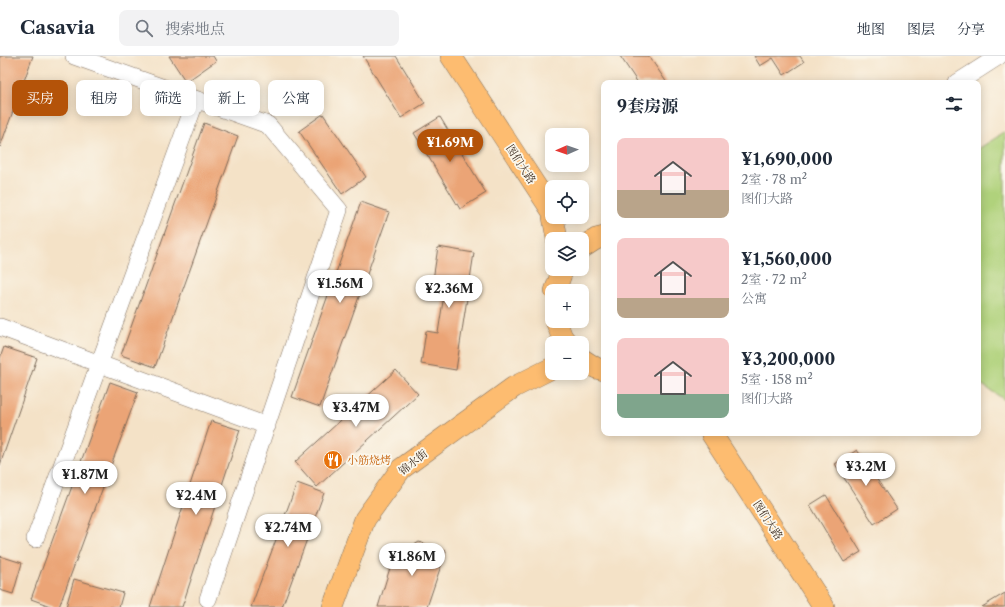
<!DOCTYPE html>
<html lang="zh">
<head>
<meta charset="utf-8">
<style>
  :root { --surface:#fff; --page:#f2f2f3; --text:#1f2937; --muted:#747a83; --line:#e0e1e3; --accent:#b45309 }
  body { margin:0; font-family:"Libre Caslon Text","Noto Serif SC",serif; background:var(--page); color:var(--text); height:100vh; display:flex; flex-direction:column; font-size:15px; white-space:nowrap }
  * { box-sizing:border-box; margin:0 }
  p { font-size:13px; color:var(--muted) }
  .icon { flex:none; width:22px; height:22px; fill:none; stroke:currentColor; stroke-width:2; stroke-linecap:round; stroke-linejoin:round }
  .map { position:relative; flex:1; overflow:hidden }
  .drawer { position:absolute; left:601px; top:24px; width:380px; height:356px; display:flex; flex-direction:column; background:var(--surface); border-radius:8px; box-shadow:0 2px 10px #0003 }
  .drawer>* { flex:none }
  .banner { position:absolute; left:12px; top:24px; width:380px; height:36px; display:flex; gap:8px }
  .needle { width:26px; rotate:268deg }
  .controls { position:absolute; left:545px; top:72px; display:grid; gap:8px }
  .controls a { display:grid; place-items:center; width:44px; height:44px; border-radius:8px; background:var(--surface); box-shadow:0 2px 10px #0003; font-size:20px }
  .price { position:absolute; translate:-50% -34px; padding:0 9px; border-radius:14px; background:#fff; color:#222; font-size:13px; line-height:26px; filter:drop-shadow(0 1px 2px #0008) }
  .price::after { content:''; position:absolute; left:50%; top:24px; width:12px; height:9px; margin-left:-6px; background:inherit; clip-path:polygon(0 0,100% 0,50% 100%) }
  .price.active { background:var(--accent); color:#fff }
  ul { padding:0; list-style:none }
  li { display:flex; align-items:center; gap:12px; height:100px; padding:0 16px }
  li span { display:grid; place-items:center; flex:none; width:112px; height:80px; border-radius:8px; color:#555 }
  li>.icon { margin-inline-start:auto }
  span .icon { width:48px; height:48px; fill:#fffc; stroke-width:1 }
  li b { font-size:17px }
  h2 { display:flex; justify-content:space-between; align-items:center; height:48px; padding:0 16px; font-size:17px }
  .tag { padding:0 14px; border-radius:8px; background:var(--surface); box-shadow:0 2px 10px #0003; font-size:14px; line-height:36px }
  .tag.active { background:var(--accent); color:#fff }
  header { display:flex; align-items:center; gap:24px; box-sizing:border-box; height:56px; padding:0 20px; background:var(--surface); border-bottom:1px solid var(--line) }
  header strong { font-size:19px }
  nav { display:flex; gap:22px; margin-inline-start:auto; font-size:14px }
  .search { width:280px; height:36px; background:var(--page); display:flex; align-items:center; gap:10px; box-sizing:border-box; padding:0 14px; border-radius:8px; color:var(--muted); font-size:15px }
  .map>svg:first-child { display:block }
</style>
</head>
<body>
<header>
<strong>Casavia</strong>
<div class="search"><svg class="icon" aria-label="search" viewBox="0 0 24 24"><circle cx="10" cy="10" r="6"/><path d="M15 15l6 6"/></svg>搜索地点</div>
<nav><a>地图</a><a>图层</a><a>分享</a></nav>
</header>
<div class="map">
<svg width="1005" height="551" viewBox="0 0 1005 551">
  <rect width="100%" height="100%" fill="#fbf7ec"/>
  <filter id="ink" filterUnits="userSpaceOnUse"><feTurbulence type="fractalNoise" baseFrequency=".025" numOctaves="2"/><feDisplacementMap in="SourceGraphic" scale="8" xChannelSelector="R" yChannelSelector="G"/><feConvolveMatrix kernelMatrix="1 2 1 2 8 2 1 2 1" color-interpolation-filters="sRGB"/></filter>
  <filter id="wash" filterUnits="userSpaceOnUse"><feTurbulence type="fractalNoise" baseFrequency=".012" numOctaves="4" result="noise"/><feDisplacementMap in="SourceGraphic" scale="16" xChannelSelector="R" yChannelSelector="G"/><feGaussianBlur stdDeviation="0.9" result="paint"/><feColorMatrix in="noise" values="0 0 0 0 0 0 0 0 0 0 0 0 0 0 0 0 0 1.4 0 .05"/><feComposite in="paint" operator="in"/></filter>
  <g filter="url(#wash)">
    <rect width="100%" height="100%" fill="#f4e2c7"/>
    <path fill="#b0d27b" stroke="#767e4c" d="M1005 76V344L978 326V93Z"/>
    <g id="blocks">
      <path fill="#eba476" d="M0 0H33L0 91Z
        M169 0H213L216 5 186 26Z
        M363 0H396L425 47 401 62Z
        M620 0H649L667 27H638Z
        M754 0H800L804 6 784 19 773 2 760 10Z
        M323 58 366 121 342 138 299 75Z
        M440 61 486 137 460 153 414 77Z
        M204 67 238 80 155 311 121 299Z
        M361 146 389 156 320 351 292 341Z
        M438 191 474 197 456 314 421 308 426 275 438 277 446 226 433 224Z
        M4 291 37 302 0 409V302Z
        M396 314 418 338 317 431 295 406Z
        M110 326 138 336 59 551H53L31 543Z
        M211 365 240 374 182 551H150Z
        M857 394 897 453 874 468 835 408Z
        M297 427 324 437 282 551H251Z
        M826 439 861 496 844 506 810 449Z
        M419 486 446 495 427 551H378L393 502Z
        M0 500 22 507 13 538 0 534Z
        M74 523 123 537 119 551H66Z
        M1005 537V551H982Z"/>
    </g>
  </g>
  <g filter="url(#ink)">
    <use href="#blocks" fill-opacity="0" stroke="#7c6a59" stroke-width="1"/>
    <g fill="none" stroke-linecap="round" stroke-linejoin="round">
      <defs>
        <path id="minor" d="M74 0 268 69 339 154 208 543
          M957 27 999 0
          M0 271 267 370
          M35 483 196 44"/>
        <path id="major" d="M451 0 552 155
          M553 161 557 183
          M582 192 596 183 604 181
          M555 235 563 213
          M556 265 562 281 567 287
          M582 303 596 312 604 314
          M711 377 824 551
          M333 551 365 463 401 413 514 331 552 312"/>
      </defs>
      <use href="#minor" stroke="#7c6a59" stroke-width="18"/>
      <use href="#major" stroke="#7c6a59" stroke-width="22"/>
      <use href="#minor" stroke="#fff" stroke-width="17"/>
      <use href="#major" stroke="#fdbc6f" stroke-width="21"/>
    </g>
  </g>
  <defs>
    <symbol id="restaurant-disc" viewBox="-11 -11 22 22"><circle r="9.5" fill="#e8710a" stroke="#fbf7ec"/><path d="M-5-6h1v4h1v-4h1v4h1v-4h1v5L-1.5 .5V6h-2V.5L-5-1ZM5-6V6H3V1.5H1.5Q1.5-4 5-6Z" fill="#fff"/></symbol>
  </defs>
  <g fill-rule="evenodd">
    <use href="#restaurant-disc" x="322" y="393" width="22" height="22"/>
  </g>
  <g text-anchor="middle" stroke-width="3.5" stroke-linejoin="round" paint-order="stroke">
    <g font-size="11" fill="#3b2a1e" stroke="#fbf7ec">
      <text transform="translate(521 108) rotate(57)" y="4">图们大路</text>
      <text transform="translate(413 406) rotate(-39)" y="4">锦水街</text>
      <text transform="translate(768 464) rotate(57)" y="4">图们大路</text>
    </g>
    <g font-size="11" fill="#c56008" stroke="#fbf7ec" text-anchor="start">
      <text x="347" y="408">小筋烧烤</text>
    </g>
  </g>
</svg>
<div class="controls">
<a><svg class="needle" viewBox="-14 -14 28 28"><path d="M0-13l5 13h-10z" fill="#e53935"/><path d="M0 13l5-13h-10z" fill="#747a83"/></svg></a>
<a><svg class="icon" aria-label="locate" viewBox="0 0 24 24"><circle cx="12" cy="12" r="6"/><path d="M12 2v4M12 18v4M2 12h4M18 12h4"/></svg></a>
<a><svg class="icon" aria-label="layers" viewBox="0 0 24 24"><path d="M12 4l9 5-9 5-9-5zM3 14l9 5 9-5"/></svg></a>
<a>+</a>
<a>−</a>
</div>
<b class="price active" style="left:450px;top:107px">¥1.69M</b>
<b class="price" style="left:340px;top:248px">¥1.56M</b>
<b class="price" style="left:449px;top:253px">¥2.36M</b>
<b class="price" style="left:356px;top:372px">¥3.47M</b>
<b class="price" style="left:866px;top:431px">¥3.2M</b>
<b class="price" style="left:85px;top:439px">¥1.87M</b>
<b class="price" style="left:196px;top:460px">¥2.4M</b>
<b class="price" style="left:288px;top:492px">¥2.74M</b>
<b class="price" style="left:412px;top:521px">¥1.86M</b>
<div class="banner">
<a class="tag active">买房</a>
<a class="tag">租房</a>
<a class="tag">筛选</a>
<a class="tag">新上</a>
<a class="tag">公寓</a>
</div>
<section class="drawer">
<h2>9套房源<svg class="icon" aria-label="filters" viewBox="0 0 24 24"><path d="M4 7h16M4 17h16"/><circle cx="9" cy="7" r="2"/><circle cx="15" cy="17" r="2"/></svg></h2>
<ul>
<li><span style="background:linear-gradient(#f6c9c9 65%,#b9a48a 0)"><svg class="icon" aria-label="home" viewBox="0 0 24 24"><path d="M3 11l9-7 9 7M6 9v11h12V9"/></svg></span><div><b>¥1,690,000</b><p>2室 · 78 m²</p><p>图们大路</p></div></li>
<li><span style="background:linear-gradient(#f6c9c9 75%,#b9a48a 0)"><svg class="icon" aria-label="home" viewBox="0 0 24 24"><path d="M3 11l9-7 9 7M6 9v11h12V9"/></svg></span><div><b>¥1,560,000</b><p>2室 · 72 m²</p><p>公寓</p></div></li>
<li><span style="background:linear-gradient(#f6c9c9 70%,#7fa58c 0)"><svg class="icon" aria-label="home" viewBox="0 0 24 24"><path d="M3 11l9-7 9 7M6 9v11h12V9"/></svg></span><div><b>¥3,200,000</b><p>5室 · 158 m²</p><p>图们大路</p></div></li>
</ul>
</section>
</div>
</body>
</html>
